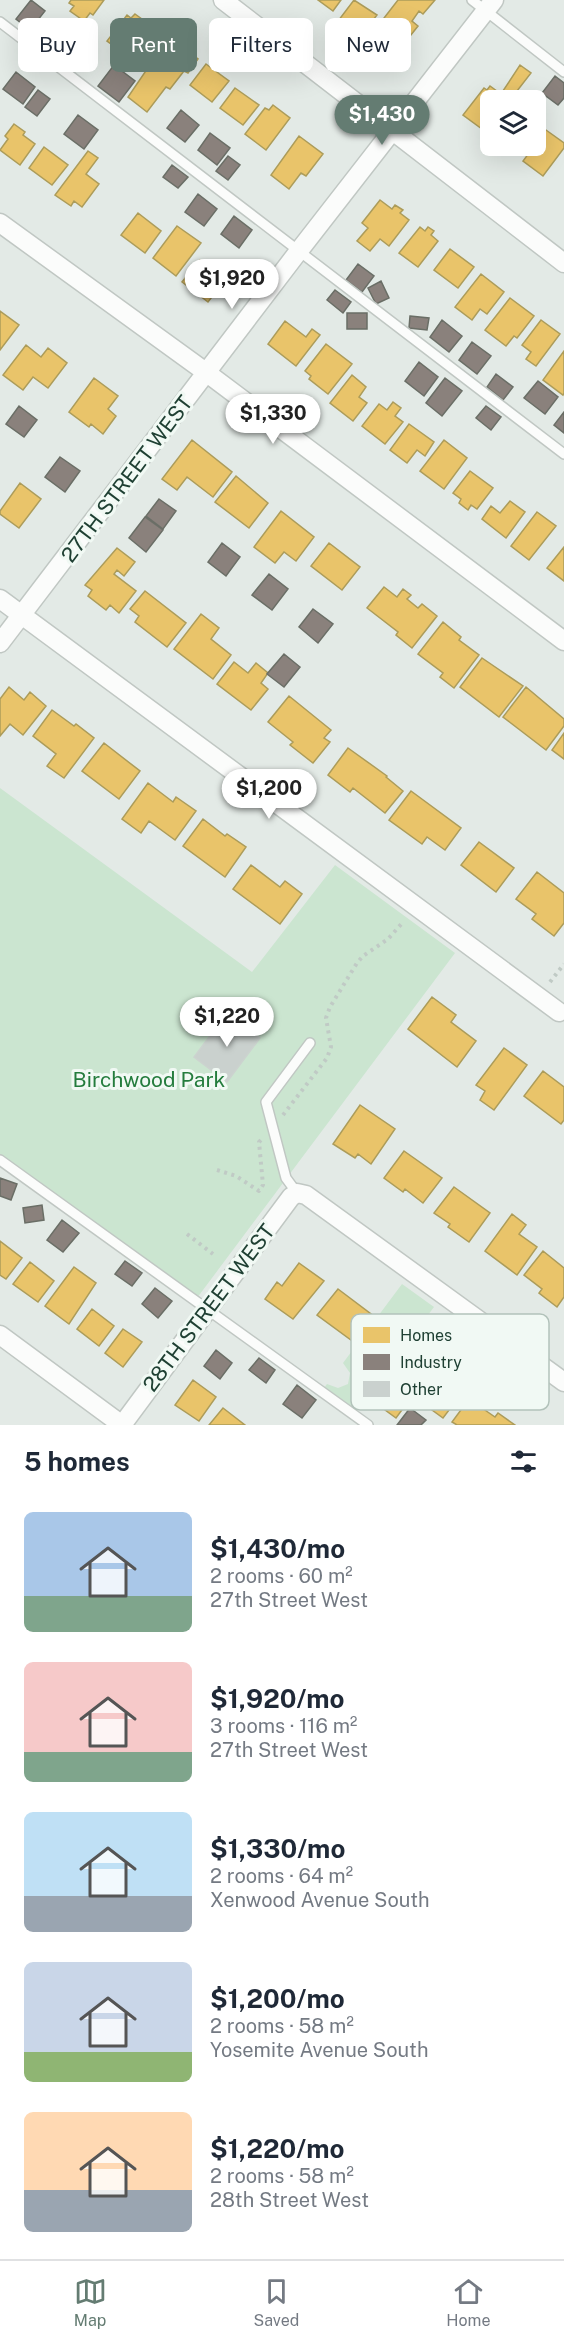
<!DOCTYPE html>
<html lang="en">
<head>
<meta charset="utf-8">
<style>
  :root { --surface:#fff; --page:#f6f6f7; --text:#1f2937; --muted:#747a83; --line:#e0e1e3; --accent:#647c72 }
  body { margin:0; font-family:"Public Sans",sans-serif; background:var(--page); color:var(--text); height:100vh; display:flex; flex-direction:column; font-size:22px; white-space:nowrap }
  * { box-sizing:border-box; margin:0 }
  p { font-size:20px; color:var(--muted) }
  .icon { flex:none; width:33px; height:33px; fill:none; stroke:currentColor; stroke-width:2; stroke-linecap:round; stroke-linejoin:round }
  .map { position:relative; height:1425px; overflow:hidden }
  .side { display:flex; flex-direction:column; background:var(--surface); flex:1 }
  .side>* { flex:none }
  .top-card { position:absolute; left:18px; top:18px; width:528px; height:54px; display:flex; gap:12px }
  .buttons { position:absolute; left:480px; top:90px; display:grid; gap:12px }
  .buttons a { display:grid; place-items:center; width:66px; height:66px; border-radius:9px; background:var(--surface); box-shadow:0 6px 24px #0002; font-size:30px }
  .price { position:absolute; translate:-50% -51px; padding:0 14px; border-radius:21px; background:#fff; color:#222; font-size:20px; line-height:39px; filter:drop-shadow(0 2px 3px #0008) }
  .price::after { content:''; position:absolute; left:50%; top:36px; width:18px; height:14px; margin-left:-9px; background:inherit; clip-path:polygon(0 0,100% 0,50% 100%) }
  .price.current { background:var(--accent); color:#fff }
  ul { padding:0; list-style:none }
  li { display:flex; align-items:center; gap:18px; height:150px; padding:0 24px }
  li span { display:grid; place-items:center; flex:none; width:168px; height:120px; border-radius:9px; color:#555 }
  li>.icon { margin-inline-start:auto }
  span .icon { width:72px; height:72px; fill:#fffc; stroke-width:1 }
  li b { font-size:26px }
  h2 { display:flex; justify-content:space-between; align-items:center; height:72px; padding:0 24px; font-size:26px }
  .pill { padding:0 21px; border-radius:9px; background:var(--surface); box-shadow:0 6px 24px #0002; font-size:21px; line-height:54px }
  .pill.current { background:var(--accent); color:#fff }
  .tab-bar { display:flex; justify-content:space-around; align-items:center; height:84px; border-top:2px solid var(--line); background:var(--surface); font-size:16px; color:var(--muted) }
  .tab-bar a { display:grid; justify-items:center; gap:3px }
  .tab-bar .current { color:var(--accent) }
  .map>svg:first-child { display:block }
</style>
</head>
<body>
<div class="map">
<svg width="564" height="1425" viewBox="0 0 564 1425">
  <rect width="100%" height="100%" fill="#e3eae6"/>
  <path fill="#cbe5d0" d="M0 788 252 972 335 865 455 953 197 1298 0 1154Z
    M402 1284 434 1307 355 1412 324 1388 327 1384 338 1388 348 1384 350 1373 343 1363Z"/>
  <path fill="#e9c46a" stroke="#ac9c5a" stroke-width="1.5" d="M71 0H104L93 15 90 13 84 21 70 11 74 6 69 3Z
    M318 0H341L333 11Z
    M354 0 377 15 360 37 338 21Z
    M398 0H435L423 14 419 11 412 21 418 26 395 55 370 36Z
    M135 14 149 24 152 20 161 27 159 30 162 32 139 62 122 48 125 44 120 40 115 47 107 41 127 15 131 18Z
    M173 40 198 59 188 73 184 71 170 89 166 87 147 112 128 97 156 56 158 58Z
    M206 64 229 81 212 102 190 85Z
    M520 65 531 73 510 100H490V126L486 132 463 115 484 88 487 90 490 86 501 94Z
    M235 88 259 105 243 125 220 108Z
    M273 105 290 118 266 150 245 134 265 108 269 110Z
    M14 124 25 132 23 135 35 144 20 165 0 150 8 139 5 136Z
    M546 130 564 143V148L543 176 523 161Z
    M299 136 323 154 306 176 301 173 289 189 271 175Z
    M44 147 68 165 52 185 29 168Z
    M88 151 98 158 86 174 99 184 82 207 74 201 71 206 55 195Z
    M380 200 392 209 395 205 403 210 400 213 409 220 389 246 380 239 370 251 357 241 368 228 362 223Z
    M138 213 161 231 145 253 121 235Z
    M177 226 201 243 176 276 153 258Z
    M420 227 425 231 428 227 434 231 431 235 438 241 418 267 399 253Z
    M450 249 474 267 458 288 434 270Z
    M200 260 212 269 220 260 233 270 208 302 182 282Z
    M481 274 504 292 487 314 480 309 472 320 455 307Z
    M510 298 534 316 517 338 514 336 506 346 485 330Z
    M0 311 19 325 0 350Z
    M541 320 560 334 536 366 526 359 531 352 522 345Z
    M285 321 306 337 312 329 320 335 296 366 268 344Z
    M326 344 352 364 328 394 309 379 311 376 305 371Z
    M26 345 41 357 48 348 67 363 48 388 33 377 23 390 3 375Z
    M564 351V393L563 395 543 380Z
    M352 375 366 387 359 397 367 403 353 421 330 403Z
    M94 378 118 396 108 409 116 416 103 434 91 424 89 427 69 412Z
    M393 402 401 408 395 416 403 422 385 444 362 426 379 404 387 410Z
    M409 424 434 442 425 456 417 450 407 463 390 450Z
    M192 440 232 472 213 497 187 477 177 490 162 479Z
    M444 440 467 458 444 489 420 471Z
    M470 471 493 488 477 509 471 505 468 510 459 503 461 499 453 493Z
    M236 476 268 503 249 528 215 502Z
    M20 483 41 499 19 528 0 514V511Z
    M510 501 525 512 506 538 482 519 491 506 500 513Z
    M281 511 314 537 296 561 284 552 275 563 254 547Z
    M537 512 556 526 529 560 511 546Z
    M329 543 360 567 342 590 311 566Z
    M564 547V581L547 568Z
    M117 548 135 562 124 576 117 570 114 574 136 591 119 613 110 605 106 610 88 596 92 590 85 585Z
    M384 587 397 597 403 589 411 595 407 599 418 608 422 604 437 616 412 648 396 635 398 632 367 608Z
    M145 591 186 623 167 647 135 622 139 616 130 609Z
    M201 614 219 628 211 639 231 655 213 679 174 649Z
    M443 622 461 637 459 640 479 655 454 688 440 677 443 673 418 654Z
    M482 658 523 686 499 717 460 687Z
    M234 662 248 673 256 663 268 673 261 683 268 689 251 710 217 684Z
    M9 687 24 700 30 692 46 706 23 735 10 724 0 736V699Z
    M526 687 564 719V726L546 750 503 717Z
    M289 696 331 730 324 738 330 742 313 763 290 745 293 742 268 722Z
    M52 710 74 726 76 724 94 738 64 778 47 766 56 754 33 736Z
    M564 733V759L552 750Z
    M104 743 140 771 119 799 82 771Z
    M348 748 387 776 386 777 403 791 385 813 353 788 350 792 328 775Z
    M148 783 173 802 176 797 196 811 175 840 149 821 141 833 122 819Z
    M411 791 461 828 445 850 427 837 422 844 389 820Z
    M203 819 225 836 227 834 246 847 225 877 183 846Z
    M479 842 514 868 496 892 461 865Z
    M251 865 280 887 285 881 302 894 280 924 233 889Z
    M537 872 564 893V923L554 936 532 919 536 914 516 899Z
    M432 997 456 1015 451 1022 476 1041 457 1067 408 1029Z
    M504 1048 527 1065 494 1110 480 1100 485 1091 476 1085Z
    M543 1071 564 1087V1120L561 1124 524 1096Z
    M360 1105 395 1129 371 1164 358 1154 355 1158 333 1144Z
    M404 1151 442 1178 423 1203 405 1189 403 1192 384 1178Z
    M454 1187 490 1213 469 1242 448 1227 450 1224 434 1213Z
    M512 1214 526 1225 519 1234 537 1247 517 1275 485 1251Z
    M0 1241 22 1258 6 1279 0 1275Z
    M543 1251 564 1268V1297L557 1307 539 1293 542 1289 524 1275Z
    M30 1262 54 1281 38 1302 13 1284Z
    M299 1263 324 1281 293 1319 265 1299 277 1282 282 1286Z
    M74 1267 96 1283 69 1324 45 1306Z
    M338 1289 375 1317 355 1343 317 1315Z
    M92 1309 114 1326 99 1346 77 1329Z
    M123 1329 142 1342 123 1367 105 1353Z
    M407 1349 433 1368 396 1418 377 1404 391 1385 393 1387 395 1384 387 1377Z
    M439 1370 465 1389 443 1418 417 1399Z
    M193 1380 216 1397 199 1421 175 1405Z
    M469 1399 495 1417 498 1413 515 1425H457L452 1422Z
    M223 1408 245 1425H209Z"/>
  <path fill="#8a817c" stroke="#6a6e66" stroke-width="1.5" d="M31 0 45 11 30 30 16 19Z
    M42 21 58 34 45 52 28 39Z
    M114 65 135 81 119 102 98 86Z
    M16 72 35 87 23 104 3 89Z
    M555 76 564 83V98L558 105 542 93Z
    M38 90 50 99 37 116 25 107Z
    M181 110 199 125 185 142 167 128Z
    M78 115 98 130 84 149 64 134Z
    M210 133 230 148 217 165 198 150Z
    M228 156 240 165 228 180 216 171Z
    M172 165 188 177 178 188 163 177Z
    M198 194 217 209 204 226 185 212Z
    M234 216 252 230 239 248 221 234Z
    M358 264 374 276 362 292 346 280Z
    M381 281 389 298 376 304 368 288Z
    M335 290 351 302 343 313 327 300Z
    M347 313H367V329H347Z
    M410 316 429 318 427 330 409 328Z
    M442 320 462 336 449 352 430 337Z
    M472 342 491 356 477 374 459 360Z
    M419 362 438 377 424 396 405 381Z
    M496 374 513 387 503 400 487 387Z
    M445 378 462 391 442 416 426 403Z
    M538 381 558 397 545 414 524 398Z
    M19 406 37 420 24 437 6 424Z
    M486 406 501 417 491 430 476 418Z
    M564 412V433L554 425Z
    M60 457 80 471 65 492 45 477Z
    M159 499 176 511 163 529 146 516Z
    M145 517 163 530 146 552 129 538Z
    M222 543 240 557 226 576 208 562Z
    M269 574 288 589 272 610 252 595Z
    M313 609 333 624 318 643 299 627Z
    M284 654 300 667 284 687 267 674Z
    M0 1178 17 1184 11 1200 0 1196Z
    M42 1205 44 1220 25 1223 23 1208Z
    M62 1220 79 1233 63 1252 47 1240Z
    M125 1261 142 1273 132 1286 115 1274Z
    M155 1288 172 1301 158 1318 142 1304Z
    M216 1350 232 1363 220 1379 204 1366Z
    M259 1358 275 1370 266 1383 249 1370Z
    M297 1385 316 1400 302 1418 283 1404Z
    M410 1408 426 1420 421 1425H397Z"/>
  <path fill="#cad1ce" stroke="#ccd3cf" stroke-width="1.5" d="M227 1013 260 1038 227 1082 194 1057Z"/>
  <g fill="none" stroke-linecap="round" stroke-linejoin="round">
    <defs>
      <path id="service" d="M472 0 564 72
        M0 22 564 454
        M0 1160 368 1425
        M297 1193 286 1178 266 1102 310 1043"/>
      <path id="minor" d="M223 0 564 263
        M0 223 207 373 564 641
        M0 599 559 1012
        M0 643 298 252 494 0
        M0 1335 122 1425
        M122 1425 291 1197 297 1193 306 1195 564 1382"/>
    </defs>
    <use href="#service" stroke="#c0c7c3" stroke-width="12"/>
    <use href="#minor" stroke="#c0c7c3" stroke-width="21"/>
    <path stroke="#c0cac5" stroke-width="4" stroke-dasharray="3 4.5" stroke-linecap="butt" d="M550 982 564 964
      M283 1115 327 1058 331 1047 326 1018 330 1007 357 963 363 956 388 939 404 921
      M217 1170 236 1176 259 1191 263 1185 259 1142 262 1139
      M187 1234 213 1254"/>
    <use href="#service" stroke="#fbfcfb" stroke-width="9"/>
    <use href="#minor" stroke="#fbfcfb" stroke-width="18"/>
  </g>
  <g text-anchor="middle" stroke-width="6" stroke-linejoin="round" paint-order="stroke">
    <g font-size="21" fill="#1f4033" stroke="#f1f9f4">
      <text transform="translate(127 479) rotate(-53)" y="7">27TH STREET WEST</text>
      <text transform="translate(209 1308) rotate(-53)" y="7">28TH STREET WEST</text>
    </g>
    <g font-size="21" fill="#247c3d" stroke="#f1f9f4">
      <text x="149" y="1087">Birchwood Park</text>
    </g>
  </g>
  <rect x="351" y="1314" width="198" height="96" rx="9" fill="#f1f9f4" stroke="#b2c2ba" stroke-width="1.5"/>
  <rect x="363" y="1327" width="27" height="16" fill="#e9c46a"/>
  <rect x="363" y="1354" width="27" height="16" fill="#8a817c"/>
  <rect x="363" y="1381" width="27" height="16" fill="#cad1ce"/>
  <g font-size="16" fill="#1f4033">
    <text x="400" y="1341">Homes</text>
    <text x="400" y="1368">Industry</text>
    <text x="400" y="1395">Other</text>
  </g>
</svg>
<div class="buttons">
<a><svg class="icon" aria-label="layers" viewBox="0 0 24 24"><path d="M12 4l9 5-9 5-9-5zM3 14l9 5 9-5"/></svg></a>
</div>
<b class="price current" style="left:382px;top:146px">$1,430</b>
<b class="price" style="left:232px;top:310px">$1,920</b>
<b class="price" style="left:273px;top:445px">$1,330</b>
<b class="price" style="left:269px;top:820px">$1,200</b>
<b class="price" style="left:227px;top:1048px">$1,220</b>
<div class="top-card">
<a class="pill">Buy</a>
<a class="pill current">Rent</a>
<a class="pill">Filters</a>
<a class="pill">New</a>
</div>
</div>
<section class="side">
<h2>5 homes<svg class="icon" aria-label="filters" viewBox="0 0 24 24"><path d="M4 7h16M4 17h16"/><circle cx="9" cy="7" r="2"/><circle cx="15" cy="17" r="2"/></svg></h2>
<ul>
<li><span style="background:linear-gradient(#a9c7e8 70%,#7fa58c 0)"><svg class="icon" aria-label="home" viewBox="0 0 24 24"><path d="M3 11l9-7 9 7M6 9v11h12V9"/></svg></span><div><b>$1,430/mo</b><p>2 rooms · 60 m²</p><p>27th Street West</p></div></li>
<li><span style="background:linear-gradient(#f6c9c9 75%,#7fa58c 0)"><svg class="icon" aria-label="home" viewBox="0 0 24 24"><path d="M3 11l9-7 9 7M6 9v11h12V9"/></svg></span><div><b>$1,920/mo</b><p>3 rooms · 116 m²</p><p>27th Street West</p></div></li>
<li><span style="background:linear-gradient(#bfe0f5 70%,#9aa5b1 0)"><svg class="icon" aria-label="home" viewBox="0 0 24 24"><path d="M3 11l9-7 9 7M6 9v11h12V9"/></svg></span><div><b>$1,330/mo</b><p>2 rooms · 64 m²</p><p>Xenwood Avenue South</p></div></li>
<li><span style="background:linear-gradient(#c9d6e8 75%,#8fb573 0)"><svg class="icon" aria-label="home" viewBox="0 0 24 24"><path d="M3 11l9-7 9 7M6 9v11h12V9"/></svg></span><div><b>$1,200/mo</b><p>2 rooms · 58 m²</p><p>Yosemite Avenue South</p></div></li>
<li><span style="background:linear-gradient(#ffd9b3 65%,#9aa5b1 0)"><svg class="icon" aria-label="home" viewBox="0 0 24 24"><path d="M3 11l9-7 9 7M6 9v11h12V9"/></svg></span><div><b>$1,220/mo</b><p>2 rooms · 58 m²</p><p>28th Street West</p></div></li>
</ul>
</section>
<nav class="tab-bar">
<a class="current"><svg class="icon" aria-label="map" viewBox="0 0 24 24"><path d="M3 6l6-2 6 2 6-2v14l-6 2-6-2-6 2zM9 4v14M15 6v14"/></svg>Map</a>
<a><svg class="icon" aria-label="saved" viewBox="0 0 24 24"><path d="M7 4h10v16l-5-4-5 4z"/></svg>Saved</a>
<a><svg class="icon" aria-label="home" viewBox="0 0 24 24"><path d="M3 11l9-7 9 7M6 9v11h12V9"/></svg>Home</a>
</nav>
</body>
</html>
